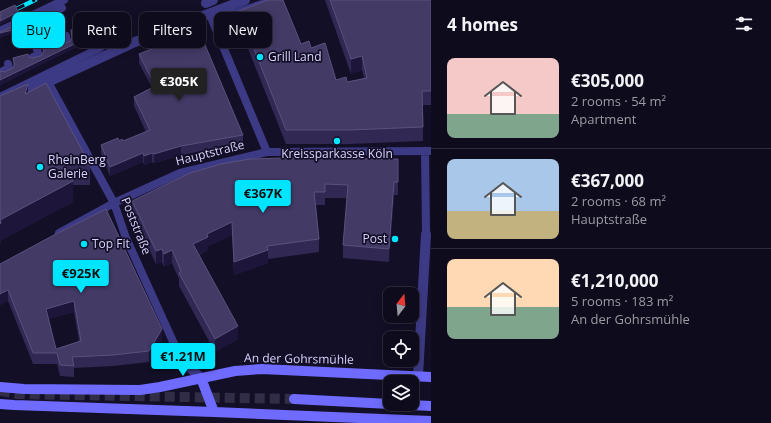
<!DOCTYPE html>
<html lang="en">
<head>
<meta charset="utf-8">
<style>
  :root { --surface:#0e0b1c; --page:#171425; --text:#f1f3f6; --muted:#9b9ba3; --line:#2e2b3b; --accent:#00e5ff }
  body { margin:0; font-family:"Open Sans",sans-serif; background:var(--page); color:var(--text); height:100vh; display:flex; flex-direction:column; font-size:15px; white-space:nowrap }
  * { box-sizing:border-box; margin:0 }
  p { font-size:13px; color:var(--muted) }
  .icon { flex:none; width:22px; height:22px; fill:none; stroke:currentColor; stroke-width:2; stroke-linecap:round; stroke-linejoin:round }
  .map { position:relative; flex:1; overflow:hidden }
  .sheet { display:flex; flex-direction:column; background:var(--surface); width:340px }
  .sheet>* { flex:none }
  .hud { position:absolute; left:12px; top:12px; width:359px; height:36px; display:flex; gap:8px }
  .needle { width:26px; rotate:16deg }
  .tools { position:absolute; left:383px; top:287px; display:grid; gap:8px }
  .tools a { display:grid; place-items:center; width:36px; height:36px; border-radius:8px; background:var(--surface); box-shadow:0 2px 10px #0003,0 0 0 1px var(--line); font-size:20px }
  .price { position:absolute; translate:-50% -34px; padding:0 9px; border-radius:4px; background:var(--accent); color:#111; font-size:13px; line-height:26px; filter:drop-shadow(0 1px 2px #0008) }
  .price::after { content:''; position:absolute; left:50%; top:24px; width:12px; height:9px; margin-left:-6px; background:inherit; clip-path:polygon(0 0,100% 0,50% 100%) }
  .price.on { background:#222; color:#fff }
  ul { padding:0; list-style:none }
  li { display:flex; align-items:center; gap:12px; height:100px; padding:0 16px }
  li+li { border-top:1px solid var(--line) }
  li span { display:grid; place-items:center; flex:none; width:112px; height:80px; border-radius:8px; color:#555 }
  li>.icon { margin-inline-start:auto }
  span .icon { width:48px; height:48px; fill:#fffc; stroke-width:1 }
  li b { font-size:17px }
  h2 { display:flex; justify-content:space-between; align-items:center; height:48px; padding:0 16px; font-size:17px }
  .tag { padding:0 14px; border-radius:8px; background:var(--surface); box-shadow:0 2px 10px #0003,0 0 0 1px var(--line); font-size:14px; line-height:36px }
  .tag.on { background:var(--accent); color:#111 }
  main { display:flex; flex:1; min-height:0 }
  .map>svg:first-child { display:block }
</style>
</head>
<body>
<main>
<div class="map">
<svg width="431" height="423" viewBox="0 0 431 423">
  <rect width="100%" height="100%" fill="#130f26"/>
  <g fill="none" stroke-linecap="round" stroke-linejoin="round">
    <path stroke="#312d47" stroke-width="10" stroke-dasharray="10 5" stroke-linecap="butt" d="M0 391 18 394 294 399"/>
    <path stroke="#3d3a85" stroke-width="8" d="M210 15 267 152
      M47 17V15L62 8
      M0 31 64 0
      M62 43 67 41 66 36
      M33 57 39 55 37 50
      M3 71 9 68 8 64
      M48 82 114 203 126 238 181 359
      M0 97 100 48 106 42C107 31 100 26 90 29
      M425 151 426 234
      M59 233 114 203 180 173 267 152 431 151"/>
    <path stroke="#3d3a85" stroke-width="10" d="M206 3 213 0
      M214 15 237 14 276 0
      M0 106 48 82 135 42 245 0
      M181 359 201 378
      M418 376 426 234"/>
    <path stroke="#6f6bff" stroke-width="10" d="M201 378 214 412
      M0 387 24 389 140 390 160 387 235 371 262 369 431 377
      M294 399 390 404
      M0 404 14 405 214 412 431 421
      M391 404 431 406"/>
    <defs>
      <path id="rail" d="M0 17 35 0"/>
    </defs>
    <use href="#rail" stroke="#00e5ff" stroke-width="4.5"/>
    <use href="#rail" stroke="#130f26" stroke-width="3" stroke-dasharray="9" stroke-linecap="butt"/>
  </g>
  <path fill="#312854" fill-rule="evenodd" d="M325 0H431V105H423V141L349 144H286L239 26V11L301 44 311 48 336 80 347 82 364 78 362 70 351 74Z
    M71 30 93 39 0 85V71L5 72 14 67 13 58 29 57 32 58 41 56 43 52 42 48V44H61L69 42 72 39Z
    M139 54 243 135V144L181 155 154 163 152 162 144 165 143 162 110 176 101 154V145L119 141H123L146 132 134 106V97L152 88 139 63Z
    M28 92 90 165V185H73V202L1 240V243L0 244V96Z
    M398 159V195H394L389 262 343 258V245L347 198H325V205H316L319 239V252L268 259V263L234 275 232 235 208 246V250L199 255 238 339 215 352 179 286V279L172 263 164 267 162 262 156 264 132 214V201Z
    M0 264 162 340 149 362 113 366 74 368V377L60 376 57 364H33L8 301 0 305ZM74 312 79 341 56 349 48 319Z"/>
  <path fill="#1d163a" d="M18 12V16L0 25V21Z
    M17 29V33L0 38V33Z
    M93 35V39L0 85V80Z
    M362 56V70L351 74V59Z
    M28 84V104L25 94Z
    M181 146V155L154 163V154Z
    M143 153V162L110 176V167Z
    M152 153V162L144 165V156Z
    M73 181V202L1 240V243L0 244V220Z
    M394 182V195L389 262V249Z
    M232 222V235L208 246V250L193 257V244L207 234Z
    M162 249V262L156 264V251Z
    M172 250V263L164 267V254Z
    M268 250V263L234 275V262Z
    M8 290V301L0 305V294Z
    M74 301V312L46 320V309Z
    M238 326V339L215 352V339Z
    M162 329V340L149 362V351Z"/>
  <path fill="#433a66" stroke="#5a527e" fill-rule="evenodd" d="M268 0H283L301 44 309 41 311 48 325 43 336 80 346 77 347 82 367 78 362 56 351 59 330 0H431V91H422L423 127 349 130H286L239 11Z
    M15 5 18 12 0 21V12Z
    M16 25 17 29 0 33V32Z
    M85 26 88 30H91L93 35 0 80V71L5 72 14 67V63L13 58 28 54 29 57 32 58 41 56 44 51 42 44 57 40 61 44 69 42 72 38 71 30Z
    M196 31 200 33 243 135 181 146 154 154 152 153 144 156 143 153 110 167 101 145 118 138 119 141 122 139 123 141 150 130 134 97 155 86 139 54Z
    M46 83 90 165 64 164 73 181 0 220 1 223 0 224V96L28 84 25 94Z
    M283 158 398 159V182H394L389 249 343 245 348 185 325 184V192H314L319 239 267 246 268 250 234 262 232 222 207 234 208 237 193 244 238 326 215 339 179 273 181 271 172 250 164 254 162 249 156 251 132 201 190 173 221 164 250 159Z
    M106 209 162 329 149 351 113 355 72 357 74 366 60 365 57 353H33L8 290 0 294V264L54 235ZM74 301 81 341 56 349 46 309Z"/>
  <g fill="#00e5ff" stroke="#130f26" stroke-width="1.5">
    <circle cx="260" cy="57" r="4"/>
    <circle cx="337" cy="141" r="4"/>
    <circle cx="40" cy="167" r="4"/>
    <circle cx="395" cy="239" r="4"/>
    <circle cx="84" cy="244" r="4"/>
  </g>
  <g text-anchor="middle" stroke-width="3.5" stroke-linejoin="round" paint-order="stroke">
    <g font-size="12" fill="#d9d4ff" stroke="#130f26" text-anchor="start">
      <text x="268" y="61">Grill Land</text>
      <text x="337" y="158" text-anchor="middle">Kreissparkasse Köln</text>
      <text x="48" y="164">RheinBerg<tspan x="48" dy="14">Galerie</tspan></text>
      <text x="387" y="243" text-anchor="end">Post</text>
      <text x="92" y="248">Top Fit</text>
    </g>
    <g font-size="12" fill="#d9d4ff" stroke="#130f26">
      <text transform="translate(210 153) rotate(-14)" y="4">Hauptstraße</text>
      <text transform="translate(136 226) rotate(68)" y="4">Poststraße</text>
      <text transform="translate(299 359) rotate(1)" y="4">An der Gohrsmühle</text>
    </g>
  </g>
</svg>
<div class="tools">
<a><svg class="needle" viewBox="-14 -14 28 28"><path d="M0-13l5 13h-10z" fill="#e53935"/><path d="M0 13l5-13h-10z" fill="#9b9ba3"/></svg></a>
<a><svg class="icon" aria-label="locate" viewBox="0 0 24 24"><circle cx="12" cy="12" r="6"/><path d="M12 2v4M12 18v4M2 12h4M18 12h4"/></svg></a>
<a><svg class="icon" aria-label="layers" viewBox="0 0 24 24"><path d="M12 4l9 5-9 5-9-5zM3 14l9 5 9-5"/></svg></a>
</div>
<b class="price on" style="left:179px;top:102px">€305K</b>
<b class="price" style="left:263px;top:214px">€367K</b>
<b class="price" style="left:81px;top:294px">€925K</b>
<b class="price" style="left:183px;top:377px">€1.21M</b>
<div class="hud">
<a class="tag on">Buy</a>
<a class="tag">Rent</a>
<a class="tag">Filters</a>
<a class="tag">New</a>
</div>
</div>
<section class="sheet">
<h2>4 homes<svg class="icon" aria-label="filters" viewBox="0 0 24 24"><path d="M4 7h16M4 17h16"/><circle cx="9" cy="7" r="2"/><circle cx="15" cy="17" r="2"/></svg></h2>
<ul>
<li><span style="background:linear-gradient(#f6c9c9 70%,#7fa58c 0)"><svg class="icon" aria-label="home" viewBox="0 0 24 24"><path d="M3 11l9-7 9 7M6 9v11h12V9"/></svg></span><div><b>€305,000</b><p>2 rooms · 54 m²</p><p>Apartment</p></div></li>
<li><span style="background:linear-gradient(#a9c7e8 65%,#c2b280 0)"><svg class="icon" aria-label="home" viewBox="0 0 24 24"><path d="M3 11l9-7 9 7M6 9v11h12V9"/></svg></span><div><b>€367,000</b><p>2 rooms · 68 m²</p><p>Hauptstraße</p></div></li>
<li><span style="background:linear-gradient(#ffd9b3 60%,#7fa58c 0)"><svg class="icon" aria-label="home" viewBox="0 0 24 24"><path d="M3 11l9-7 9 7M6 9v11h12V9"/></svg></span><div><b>€1,210,000</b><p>5 rooms · 183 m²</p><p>An der Gohrsmühle</p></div></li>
</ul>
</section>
</main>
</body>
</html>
